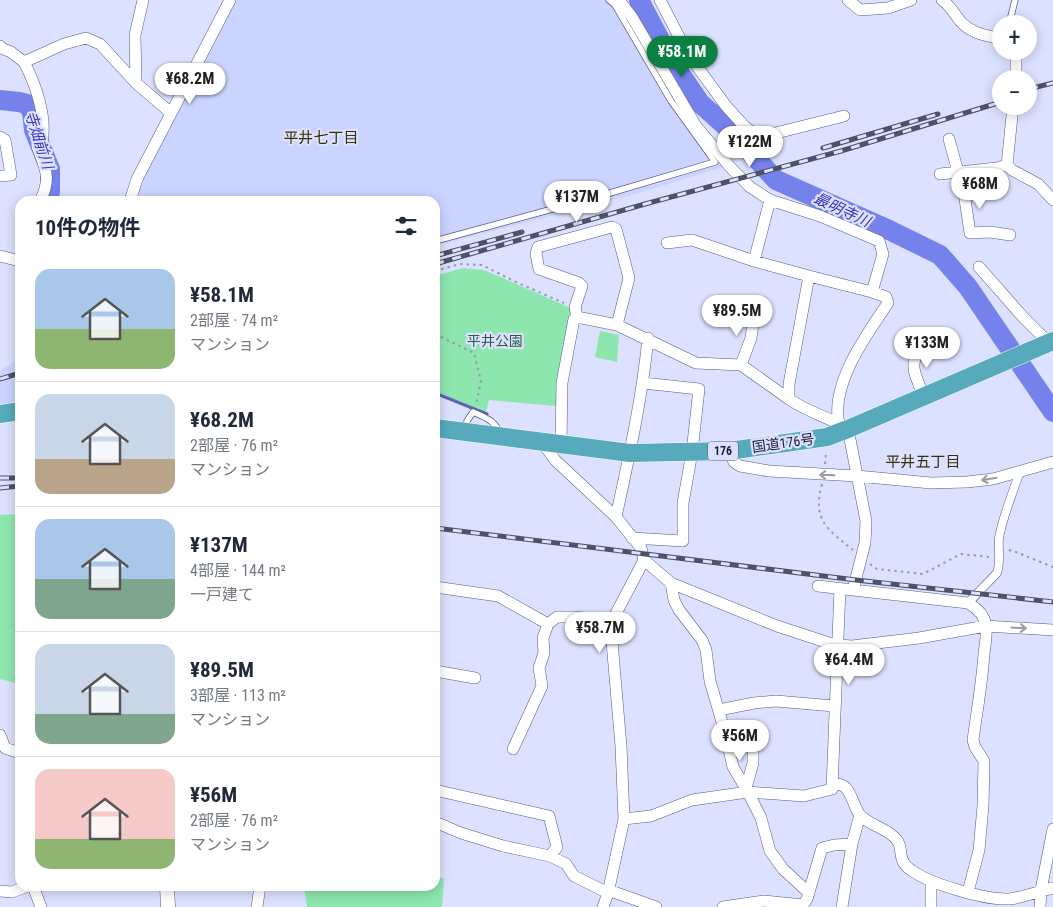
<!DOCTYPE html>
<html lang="ja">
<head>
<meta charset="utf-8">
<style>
  :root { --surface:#fff; --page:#f6f6f7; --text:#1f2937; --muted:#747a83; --line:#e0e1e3; --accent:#0b8043 }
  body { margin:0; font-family:"Roboto Condensed","Noto Sans JP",sans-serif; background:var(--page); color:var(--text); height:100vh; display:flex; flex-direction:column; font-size:19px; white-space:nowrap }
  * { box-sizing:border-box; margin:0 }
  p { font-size:16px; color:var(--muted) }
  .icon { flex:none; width:28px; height:28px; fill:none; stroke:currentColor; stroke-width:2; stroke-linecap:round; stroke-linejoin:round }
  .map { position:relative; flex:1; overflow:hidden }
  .panel { position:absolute; left:15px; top:196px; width:425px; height:695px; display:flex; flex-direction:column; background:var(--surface); border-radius:15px; box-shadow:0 2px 12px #0003 }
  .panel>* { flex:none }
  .fabs { position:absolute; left:992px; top:15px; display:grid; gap:10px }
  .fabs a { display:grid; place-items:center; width:45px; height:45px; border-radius:50%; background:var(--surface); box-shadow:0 2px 12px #0003; font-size:25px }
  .price { position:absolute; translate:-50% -42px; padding:0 11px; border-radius:18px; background:#fff; color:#222; font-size:16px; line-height:32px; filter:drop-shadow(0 1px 2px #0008) }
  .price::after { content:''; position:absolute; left:50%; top:30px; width:15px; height:11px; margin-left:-8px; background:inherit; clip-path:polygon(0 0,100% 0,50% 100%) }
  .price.current { background:var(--accent); color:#fff }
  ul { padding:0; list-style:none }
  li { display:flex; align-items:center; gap:15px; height:125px; padding:0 20px }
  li+li { border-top:1px solid var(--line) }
  li span { display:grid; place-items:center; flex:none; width:140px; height:100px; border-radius:15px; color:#555 }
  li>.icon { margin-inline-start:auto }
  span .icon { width:60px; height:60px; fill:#fffc; stroke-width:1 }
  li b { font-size:21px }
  h2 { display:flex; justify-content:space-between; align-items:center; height:60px; padding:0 20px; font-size:21px }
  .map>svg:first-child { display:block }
</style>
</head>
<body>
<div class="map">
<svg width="1053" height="907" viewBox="0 0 1053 907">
  <rect width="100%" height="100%" fill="#dbe1fe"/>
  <path fill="#cad4ff" d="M235 0H615L723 167 639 193 435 246V201H135L149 167Z
    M20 357V397L0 413V371Z"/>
  <path fill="#8ee6af" d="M463 268 484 270 571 308 556 384V406L489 400 486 412 435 391V276Z
    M600 331 619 335 617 362 595 357Z
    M20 514V684L0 679V515Z
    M435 875 444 879 442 907H307L304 886H435Z"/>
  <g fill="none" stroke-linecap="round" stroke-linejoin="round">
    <path stroke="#5b65b4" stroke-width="3" d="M435 393 487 414"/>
    <path stroke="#7582ec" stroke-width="20" d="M639 0 669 57 700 103 730 130 776 180 889 230 940 255 968 287 1053 412
      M0 100 19 102 27 104 32 112 34 130 50 169V192L45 201"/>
    <defs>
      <path id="service" d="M1009 24 1015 0
        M435 241 600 196 715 162 671 101 615 5 609 0
        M466 430 467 421 473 412C484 417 497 421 499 434"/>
      <path id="pedestrian" d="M968 603 997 573C1001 562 998 550 999 538 1003 515 1013 493 1020 471"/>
      <path id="minor" d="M619 0 632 17 696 126 731 168 750 187 770 200 820 216 879 241 883 254 872 292 809 276 789 384V399C807 412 829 417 848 429L866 521 865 543 853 590
        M660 0 688 54 726 106 745 127 760 137 844 116
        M848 0 860 10 888 8 911 0
        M942 0C951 6 954 14 961 22 972 34 986 35 1001 39
        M0 46 1 48 11 52 24 62 64 44 86 38 100 44 136 83 171 113
        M1016 51V79
        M24 62C36 85 47 117 42 142L37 146C45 168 52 178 40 201
        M136 83 135 35 143 0
        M1013 106 1007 165 1012 170 1038 184 1053 200
        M0 137 5 140 11 175 0 176
        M949 139 958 172
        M961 172 970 233 990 232 1010 235
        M940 174 997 168 1007 165
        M130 201 137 179 230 0
        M667 243 692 240 754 261 809 276
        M0 256 20 261
        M754 261 770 200
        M979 267 1023 317 1049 343
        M577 317 575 307 582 286 579 283 539 269 536 254 538 247 612 227 616 229 629 278 617 325
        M922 341C909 369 913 368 924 397
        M741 365 751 338 754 316
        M839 424C830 384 867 334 888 303L886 297 872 292
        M542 442 555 460 616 517 641 548 644 560 612 621V642L621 746 624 819 608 893 603 907
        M561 444 562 383 574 319 577 317 617 325 696 363 741 365 789 399
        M729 451 734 462 740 466 769 471 857 476 931 483 967 482 993 479 1053 462
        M616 517C629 457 642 399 648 338
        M632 538 683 541V503L692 452 699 389 643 383
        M644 560 671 583 777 626 829 643 839 645 852 646 919 638 986 626 1053 630
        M671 583 674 600 679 610 702 640 706 650 710 681 726 736 733 767 748 792 761 818 770 851 783 869 809 893
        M818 586 968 603C977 608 985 615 986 627 987 635 985 645 984 654 982 683 977 711 973 740L975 747 984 761 983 806 979 850 968 892
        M435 587 498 596 548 624
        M435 671 475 678
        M719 710 754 703 776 701 834 706
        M0 735 5 748 20 753
        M513 749 542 686 539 668 544 653 543 638 548 624 557 617H574L612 621
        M832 784C852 781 851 804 860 815 870 826 888 828 897 840 904 849 896 860 911 870 930 884 985 900 1009 899 1022 898 1039 891 1053 888
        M746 788 753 763V739
        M435 790 549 816 557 847 550 856
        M624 819 651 816 692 800 748 792 804 796 832 789 840 588
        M435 822 461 833 503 846 550 856 566 864 574 876 608 893
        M931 881V907
        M33 886 41 907
        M608 890 656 907
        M0 891 12 892 28 886
        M257 907 260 886
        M723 907 764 901 803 905 807 899 822 848 834 845 852 844
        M842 907 852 844 860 815
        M1040 907 1041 890 1053 829"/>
      <path id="tertiary" d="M167 886 168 907"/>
      <path id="trunk" d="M0 414 20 411
        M435 428 630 453 729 451 827 437 848 429 1053 341"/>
    </defs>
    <use href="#service" stroke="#545b84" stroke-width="7"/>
    <use href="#pedestrian" stroke="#545b84" stroke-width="9"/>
    <use href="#minor" stroke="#545b84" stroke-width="12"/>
    <use href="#tertiary" stroke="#545b84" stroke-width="15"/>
    <use href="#trunk" stroke="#fff" stroke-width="19"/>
    <path stroke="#9499b1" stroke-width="2" stroke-dasharray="2.5 4" stroke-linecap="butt" d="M726 144 738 134
      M435 271 460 264 482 265 518 283 564 303
      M435 334 474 353 481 381 476 405
      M825 464 826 452
      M822 484C812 520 827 529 853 550
      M1009 551 1011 550 1053 567
      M870 564 877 569 923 574 961 554 990 557"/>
    <use href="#service" stroke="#fff" stroke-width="5.5"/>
    <use href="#pedestrian" stroke="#fff" stroke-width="8"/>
    <use href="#minor" stroke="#fff" stroke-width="11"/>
    <use href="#tertiary" stroke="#fff" stroke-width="14"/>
    <use href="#trunk" stroke="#56aabc" stroke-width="18"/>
    <defs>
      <path id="rail" d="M1029 89 1053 83
        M823 148 938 114
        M435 256 522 232
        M435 264 645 204 841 151 1001 102
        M0 379 20 373
        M0 478H20
        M0 488 20 486
        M435 528 856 580 1053 602"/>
    </defs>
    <use href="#rail" stroke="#4e5266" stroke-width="5"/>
    <use href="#rail" stroke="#dbe1fe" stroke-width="3" stroke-dasharray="9" stroke-linecap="butt"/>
  </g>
  <defs><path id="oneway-shaft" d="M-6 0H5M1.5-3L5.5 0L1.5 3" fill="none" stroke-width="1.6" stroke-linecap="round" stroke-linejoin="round" transform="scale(1.25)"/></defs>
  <g stroke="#9a9ca3">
    <use href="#oneway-shaft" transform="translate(827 475) rotate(-178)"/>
    <use href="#oneway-shaft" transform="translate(989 479) rotate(171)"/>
    <use href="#oneway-shaft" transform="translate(1019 628) rotate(3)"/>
  </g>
  <g text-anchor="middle" stroke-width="4.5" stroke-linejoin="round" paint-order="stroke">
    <rect fill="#dbe1fe" stroke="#575b70" stroke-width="1" x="708" y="441.5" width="30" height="19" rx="4"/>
    <g font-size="12" font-weight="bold" fill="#1f2233">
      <text x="723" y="455">176</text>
    </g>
    <g font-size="14" fill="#2b5e40" stroke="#dbe1fe">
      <text x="495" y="346">平井公園</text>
    </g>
    <g font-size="14" fill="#1f2233" stroke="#dbe1fe">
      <text transform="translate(783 443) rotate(-8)" y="5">国道176号</text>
    </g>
    <g font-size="15" fill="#3a3005" stroke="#dbe1fe">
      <text x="321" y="143">平井七丁目</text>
      <text x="923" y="467">平井五丁目</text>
    </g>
    <g font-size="15" font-style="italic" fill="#3936b1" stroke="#dbe1fe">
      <text transform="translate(39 140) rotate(72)" y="5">寺畑前川</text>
      <text transform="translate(842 210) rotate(25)" y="5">最明寺川</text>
    </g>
  </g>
</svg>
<div class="fabs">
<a>+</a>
<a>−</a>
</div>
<b class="price current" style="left:682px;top:78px">¥58.1M</b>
<b class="price" style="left:190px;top:105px">¥68.2M</b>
<b class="price" style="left:750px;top:168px">¥122M</b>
<b class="price" style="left:980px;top:210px">¥68M</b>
<b class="price" style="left:577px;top:223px">¥137M</b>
<b class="price" style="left:737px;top:337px">¥89.5M</b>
<b class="price" style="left:927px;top:369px">¥133M</b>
<b class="price" style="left:600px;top:654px">¥58.7M</b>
<b class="price" style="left:849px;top:686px">¥64.4M</b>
<b class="price" style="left:740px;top:762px">¥56M</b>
<section class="panel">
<h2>10件の物件<svg class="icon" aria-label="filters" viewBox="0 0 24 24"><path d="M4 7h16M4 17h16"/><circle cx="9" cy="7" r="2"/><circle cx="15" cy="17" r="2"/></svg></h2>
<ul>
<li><span style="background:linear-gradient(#a9c7e8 60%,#8fb573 0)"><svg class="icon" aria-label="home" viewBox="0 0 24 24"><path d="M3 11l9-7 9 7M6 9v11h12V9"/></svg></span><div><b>¥58.1M</b><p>2部屋 · 74 m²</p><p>マンション</p></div></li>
<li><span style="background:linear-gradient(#c9d6e8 65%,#b9a48a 0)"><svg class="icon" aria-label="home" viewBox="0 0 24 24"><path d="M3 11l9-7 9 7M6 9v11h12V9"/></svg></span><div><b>¥68.2M</b><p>2部屋 · 76 m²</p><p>マンション</p></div></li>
<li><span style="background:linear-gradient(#a9c7e8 60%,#7fa58c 0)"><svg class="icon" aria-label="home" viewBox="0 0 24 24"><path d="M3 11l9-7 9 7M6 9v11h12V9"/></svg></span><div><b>¥137M</b><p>4部屋 · 144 m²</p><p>一戸建て</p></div></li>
<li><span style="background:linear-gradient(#c9d6e8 70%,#7fa58c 0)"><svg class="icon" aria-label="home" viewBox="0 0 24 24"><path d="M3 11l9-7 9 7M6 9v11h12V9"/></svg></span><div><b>¥89.5M</b><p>3部屋 · 113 m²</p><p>マンション</p></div></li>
<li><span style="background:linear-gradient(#f6c9c9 70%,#8fb573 0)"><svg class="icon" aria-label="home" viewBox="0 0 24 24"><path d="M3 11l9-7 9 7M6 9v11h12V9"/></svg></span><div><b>¥56M</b><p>2部屋 · 76 m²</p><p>マンション</p></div></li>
</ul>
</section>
</div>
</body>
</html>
